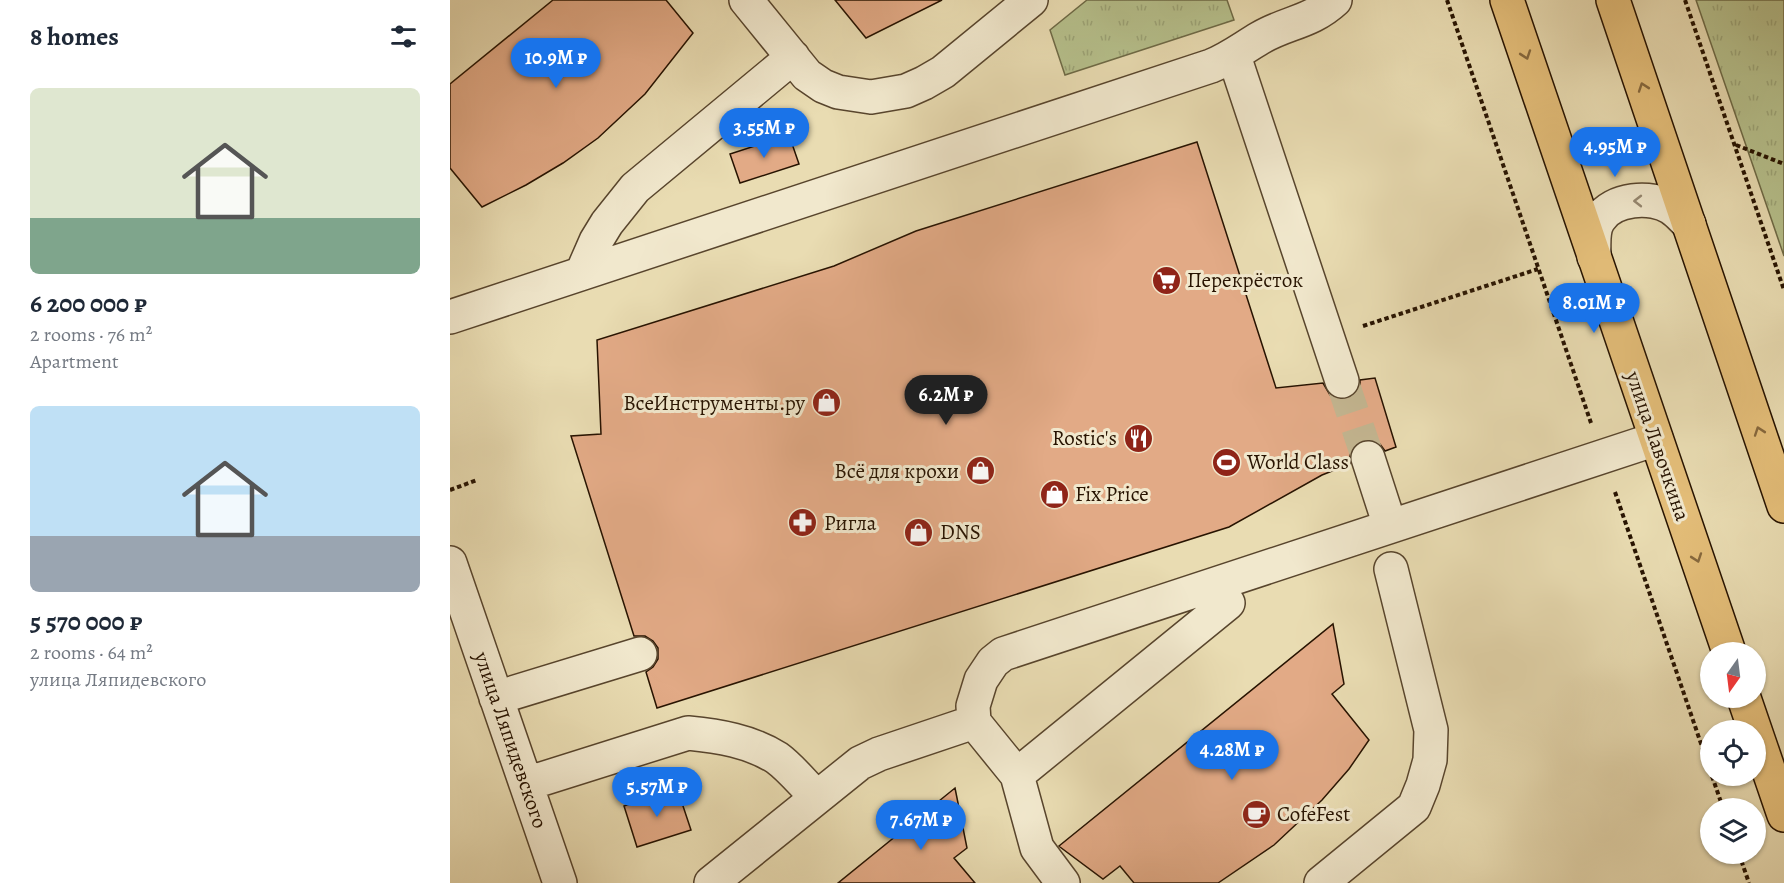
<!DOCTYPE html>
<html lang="en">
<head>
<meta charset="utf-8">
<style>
  :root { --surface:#fff; --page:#f2f2f3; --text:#1f2937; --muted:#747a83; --accent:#1a73e8 }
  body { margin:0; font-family:Alegreya,serif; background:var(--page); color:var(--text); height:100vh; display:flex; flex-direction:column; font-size:22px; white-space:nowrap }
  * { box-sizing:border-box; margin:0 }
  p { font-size:20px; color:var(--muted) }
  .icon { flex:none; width:33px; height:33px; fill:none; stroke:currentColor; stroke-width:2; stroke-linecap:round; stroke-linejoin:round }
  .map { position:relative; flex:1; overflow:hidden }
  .sheet { display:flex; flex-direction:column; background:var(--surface); width:450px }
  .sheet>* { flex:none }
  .needle { width:39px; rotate:194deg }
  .tools { position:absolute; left:1250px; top:642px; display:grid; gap:12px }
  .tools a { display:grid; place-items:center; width:66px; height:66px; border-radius:50%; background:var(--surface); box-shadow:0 2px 4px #0004; font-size:30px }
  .price { position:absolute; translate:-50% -51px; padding:0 14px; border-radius:21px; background:var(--accent); color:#fff; font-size:20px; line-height:39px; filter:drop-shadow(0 2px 3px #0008) }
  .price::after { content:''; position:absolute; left:50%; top:36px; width:18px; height:14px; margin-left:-9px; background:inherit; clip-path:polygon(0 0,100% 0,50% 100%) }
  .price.on { background:#222; color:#fff }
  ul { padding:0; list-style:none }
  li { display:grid; align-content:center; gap:12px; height:318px; padding:0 30px }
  li span { display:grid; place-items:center; height:186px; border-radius:9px; color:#555 }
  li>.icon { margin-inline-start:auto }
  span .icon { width:108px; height:108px; fill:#fffc; stroke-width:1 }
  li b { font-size:26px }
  h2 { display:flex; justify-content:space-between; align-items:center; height:72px; padding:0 30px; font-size:26px }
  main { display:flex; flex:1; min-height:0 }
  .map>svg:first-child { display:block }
</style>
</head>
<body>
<main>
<section class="sheet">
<h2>8 homes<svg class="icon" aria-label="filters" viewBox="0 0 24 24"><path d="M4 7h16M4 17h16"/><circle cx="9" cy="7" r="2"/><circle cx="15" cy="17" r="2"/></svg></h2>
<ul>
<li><span style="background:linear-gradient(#dfe7d0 70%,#7fa58c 0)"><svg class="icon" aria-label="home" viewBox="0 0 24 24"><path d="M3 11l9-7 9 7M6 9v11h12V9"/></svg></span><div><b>6 200 000 ₽</b><p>2 rooms · 76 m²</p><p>Apartment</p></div></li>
<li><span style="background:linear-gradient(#bfe0f5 70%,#9aa5b1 0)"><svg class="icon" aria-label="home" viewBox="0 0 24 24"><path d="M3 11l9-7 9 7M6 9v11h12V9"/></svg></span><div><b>5 570 000 ₽</b><p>2 rooms · 64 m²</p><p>улица Ляпидевского</p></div></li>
</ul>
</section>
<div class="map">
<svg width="1334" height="883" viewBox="0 0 1334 883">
  <defs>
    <pattern id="park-tufts" width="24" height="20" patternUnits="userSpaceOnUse" patternTransform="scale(1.5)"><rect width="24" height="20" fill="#b6c08c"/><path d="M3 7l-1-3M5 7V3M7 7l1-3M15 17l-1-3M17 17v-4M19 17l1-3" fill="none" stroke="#9ca477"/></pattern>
  </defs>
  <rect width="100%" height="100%" fill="#e9dcb2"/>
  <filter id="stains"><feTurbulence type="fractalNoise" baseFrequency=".00333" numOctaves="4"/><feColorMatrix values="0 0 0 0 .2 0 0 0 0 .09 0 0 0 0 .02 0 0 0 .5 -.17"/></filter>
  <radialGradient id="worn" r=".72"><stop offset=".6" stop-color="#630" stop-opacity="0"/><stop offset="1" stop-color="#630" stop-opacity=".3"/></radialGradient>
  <path fill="url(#park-tufts)" stroke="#6e6a46" stroke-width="1.5" d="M637 0H777L784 20 615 75 600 30Z
    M1246 0H1334V256Z"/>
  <path fill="#e2aa86" stroke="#271301" stroke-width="1.5" d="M103 0H216L243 33 195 94 148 138 113 163 76 185 32 207 0 168V84Z
    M385 0H492L416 38Z
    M339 135 349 164 290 183 280 154Z
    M747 142 826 388 873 383 880 395 888 399H897L906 393 910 385V380L925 378 946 447 935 451 930 444 922 440H912L905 445 900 454V464L872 475 779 527 207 708 196 672 203 667 208 659V648L203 641 195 636H184L121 436 151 434 147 340 384 266 466 231Z
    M883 624 894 684 882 694 919 740 899 769 872 800 824 845 768 883H684L670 866 653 879 610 847 609 846Z
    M227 788 241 830 187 847 174 806Z
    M505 788 517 848 504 858 525 883H388Z"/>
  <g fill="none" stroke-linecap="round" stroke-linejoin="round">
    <path stroke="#c2b48f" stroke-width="33" stroke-dasharray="33 16" stroke-linecap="butt" d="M892 381 918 458"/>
    <defs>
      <path id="minor" d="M296 0 357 75 373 86 388 92 421 97 456 91 474 83 493 72 581 0
        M784 56 892 381
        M1144 257C1144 245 1142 230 1149 220 1162 198 1202 195 1221 208 1228 212 1233 219 1239 224
        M132 273 146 241 157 223 185 188 343 57
        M0 317 761 66C779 59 793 48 810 38 837 22 860 23 885 0
        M918 458 940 526
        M0 563 110 883
        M46 698 190 654
        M567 775 778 603
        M76 784 238 733C269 736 300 741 327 758 341 768 354 785 367 797
        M261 883 410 763 429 754 524 722
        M613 883 587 848 567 775 524 722 523 706 531 680 543 662 553 654 1206 439
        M871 883 964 807 973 785 980 760 981 730 941 569"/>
      <path id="major" d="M1057 0 1279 652
        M1163 0 1334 506
        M1294 698 1334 815"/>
    </defs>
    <use href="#minor" stroke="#58452d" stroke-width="36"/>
    <use href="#major" stroke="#271301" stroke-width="36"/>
    <path stroke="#271301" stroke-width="4" stroke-dasharray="4.5 3" stroke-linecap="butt" d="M997 0 1141 423
      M1235 0 1334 290
      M1286 145 1334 164
      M913 326 1088 269
      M0 490 27 480
      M1165 492 1260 770
      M1262 776 1273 808
      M1289 854 1299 883"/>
    <use href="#minor" stroke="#f1e8cd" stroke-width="33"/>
    <use href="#major" stroke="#e4be79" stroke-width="33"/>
  </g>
  <defs><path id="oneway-chevron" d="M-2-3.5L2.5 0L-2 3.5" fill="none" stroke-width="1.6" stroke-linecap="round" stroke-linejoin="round" transform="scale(1.5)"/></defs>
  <g stroke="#86683d">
    <use href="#oneway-chevron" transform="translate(1076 55) rotate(71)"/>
    <use href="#oneway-chevron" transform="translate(1193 87) rotate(-109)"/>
    <use href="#oneway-chevron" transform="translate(1309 431) rotate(-109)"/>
    <use href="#oneway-chevron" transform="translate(1247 558) rotate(71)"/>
  </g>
  <use stroke="#968871" href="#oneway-chevron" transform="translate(1188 201) rotate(180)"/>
  <defs>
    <symbol id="supermarket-disc" viewBox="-11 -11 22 22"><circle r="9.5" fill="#8f2418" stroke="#f1e8cd"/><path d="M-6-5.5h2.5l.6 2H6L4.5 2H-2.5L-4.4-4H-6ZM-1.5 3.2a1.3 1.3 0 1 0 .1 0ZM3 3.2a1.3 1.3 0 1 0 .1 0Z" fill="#fff"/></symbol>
    <symbol id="shop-disc" viewBox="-11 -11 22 22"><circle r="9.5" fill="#8f2418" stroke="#f1e8cd"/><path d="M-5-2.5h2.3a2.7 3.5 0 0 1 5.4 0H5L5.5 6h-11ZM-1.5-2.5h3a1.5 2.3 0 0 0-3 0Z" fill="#fff"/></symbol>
    <symbol id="restaurant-disc" viewBox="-11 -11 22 22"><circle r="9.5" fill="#8f2418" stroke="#f1e8cd"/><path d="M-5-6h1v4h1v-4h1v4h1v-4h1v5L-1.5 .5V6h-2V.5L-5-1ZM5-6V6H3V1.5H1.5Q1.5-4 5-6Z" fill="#fff"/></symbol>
    <symbol id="stadium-disc" viewBox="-11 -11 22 22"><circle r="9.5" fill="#8f2418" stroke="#f1e8cd"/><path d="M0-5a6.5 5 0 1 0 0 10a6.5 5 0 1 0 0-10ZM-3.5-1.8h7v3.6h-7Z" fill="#fff"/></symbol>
    <symbol id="pharmacy-disc" viewBox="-11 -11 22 22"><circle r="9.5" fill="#8f2418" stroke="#f1e8cd"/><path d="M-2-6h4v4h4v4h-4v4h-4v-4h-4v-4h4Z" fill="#fff"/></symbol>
    <symbol id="cafe-disc" viewBox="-11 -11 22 22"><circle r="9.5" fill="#8f2418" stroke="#f1e8cd"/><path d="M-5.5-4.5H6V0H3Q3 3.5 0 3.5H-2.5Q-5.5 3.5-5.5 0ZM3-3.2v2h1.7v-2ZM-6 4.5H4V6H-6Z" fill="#fff"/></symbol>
  </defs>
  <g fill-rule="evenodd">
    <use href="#supermarket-disc" x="700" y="264" width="33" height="33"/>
    <use href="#shop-disc" x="360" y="386" width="33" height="33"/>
    <use href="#restaurant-disc" x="672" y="422" width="33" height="33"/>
    <use href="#stadium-disc" x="760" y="446" width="33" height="33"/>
    <use href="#shop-disc" x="514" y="454" width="33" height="33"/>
    <use href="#shop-disc" x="588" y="478" width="33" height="33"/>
    <use href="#pharmacy-disc" x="336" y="506" width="33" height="33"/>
    <use href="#shop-disc" x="452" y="516" width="33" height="33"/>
    <use href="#cafe-disc" x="790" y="798" width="33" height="33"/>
  </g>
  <g text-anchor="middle" stroke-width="6" stroke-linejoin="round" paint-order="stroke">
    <g font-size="21" fill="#271301" stroke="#f1e8cd" text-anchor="start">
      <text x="737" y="287">Перекрёсток</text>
      <text x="355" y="410" text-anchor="end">ВсеИнструменты.ру</text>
      <text x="667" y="445" text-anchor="end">Rostic's</text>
      <text x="797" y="469">World Class</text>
      <text x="509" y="478" text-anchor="end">Всё для крохи</text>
      <text x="625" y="501">Fix Price</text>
      <text x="374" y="530">Ригла</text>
      <text x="490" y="539">DNS</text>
      <text x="827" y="821">CofeFest</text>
    </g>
    <g font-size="21" fill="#271301" stroke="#f1e8cd">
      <text transform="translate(1208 446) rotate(71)" y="7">улица Лавочкина</text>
      <text transform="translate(61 740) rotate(71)" y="7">улица Ляпидевского</text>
    </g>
  </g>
  <rect width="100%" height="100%" filter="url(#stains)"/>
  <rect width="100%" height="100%" fill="url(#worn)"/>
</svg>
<div class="tools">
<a><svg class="needle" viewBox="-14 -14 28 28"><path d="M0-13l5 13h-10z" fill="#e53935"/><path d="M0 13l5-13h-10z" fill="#747a83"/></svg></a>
<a><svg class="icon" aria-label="locate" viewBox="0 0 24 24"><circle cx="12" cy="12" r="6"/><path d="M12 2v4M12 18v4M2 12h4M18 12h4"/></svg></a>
<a><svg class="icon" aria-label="layers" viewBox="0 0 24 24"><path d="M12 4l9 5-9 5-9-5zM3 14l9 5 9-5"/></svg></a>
</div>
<b class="price" style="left:106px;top:89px">10.9M ₽</b>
<b class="price" style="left:314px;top:159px">3.55M ₽</b>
<b class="price" style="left:1165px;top:178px">4.95M ₽</b>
<b class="price" style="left:1144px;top:334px">8.01M ₽</b>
<b class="price on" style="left:496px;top:426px">6.2M ₽</b>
<b class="price" style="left:782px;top:781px">4.28M ₽</b>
<b class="price" style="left:207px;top:818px">5.57M ₽</b>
<b class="price" style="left:471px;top:851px">7.67M ₽</b>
</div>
</main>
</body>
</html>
